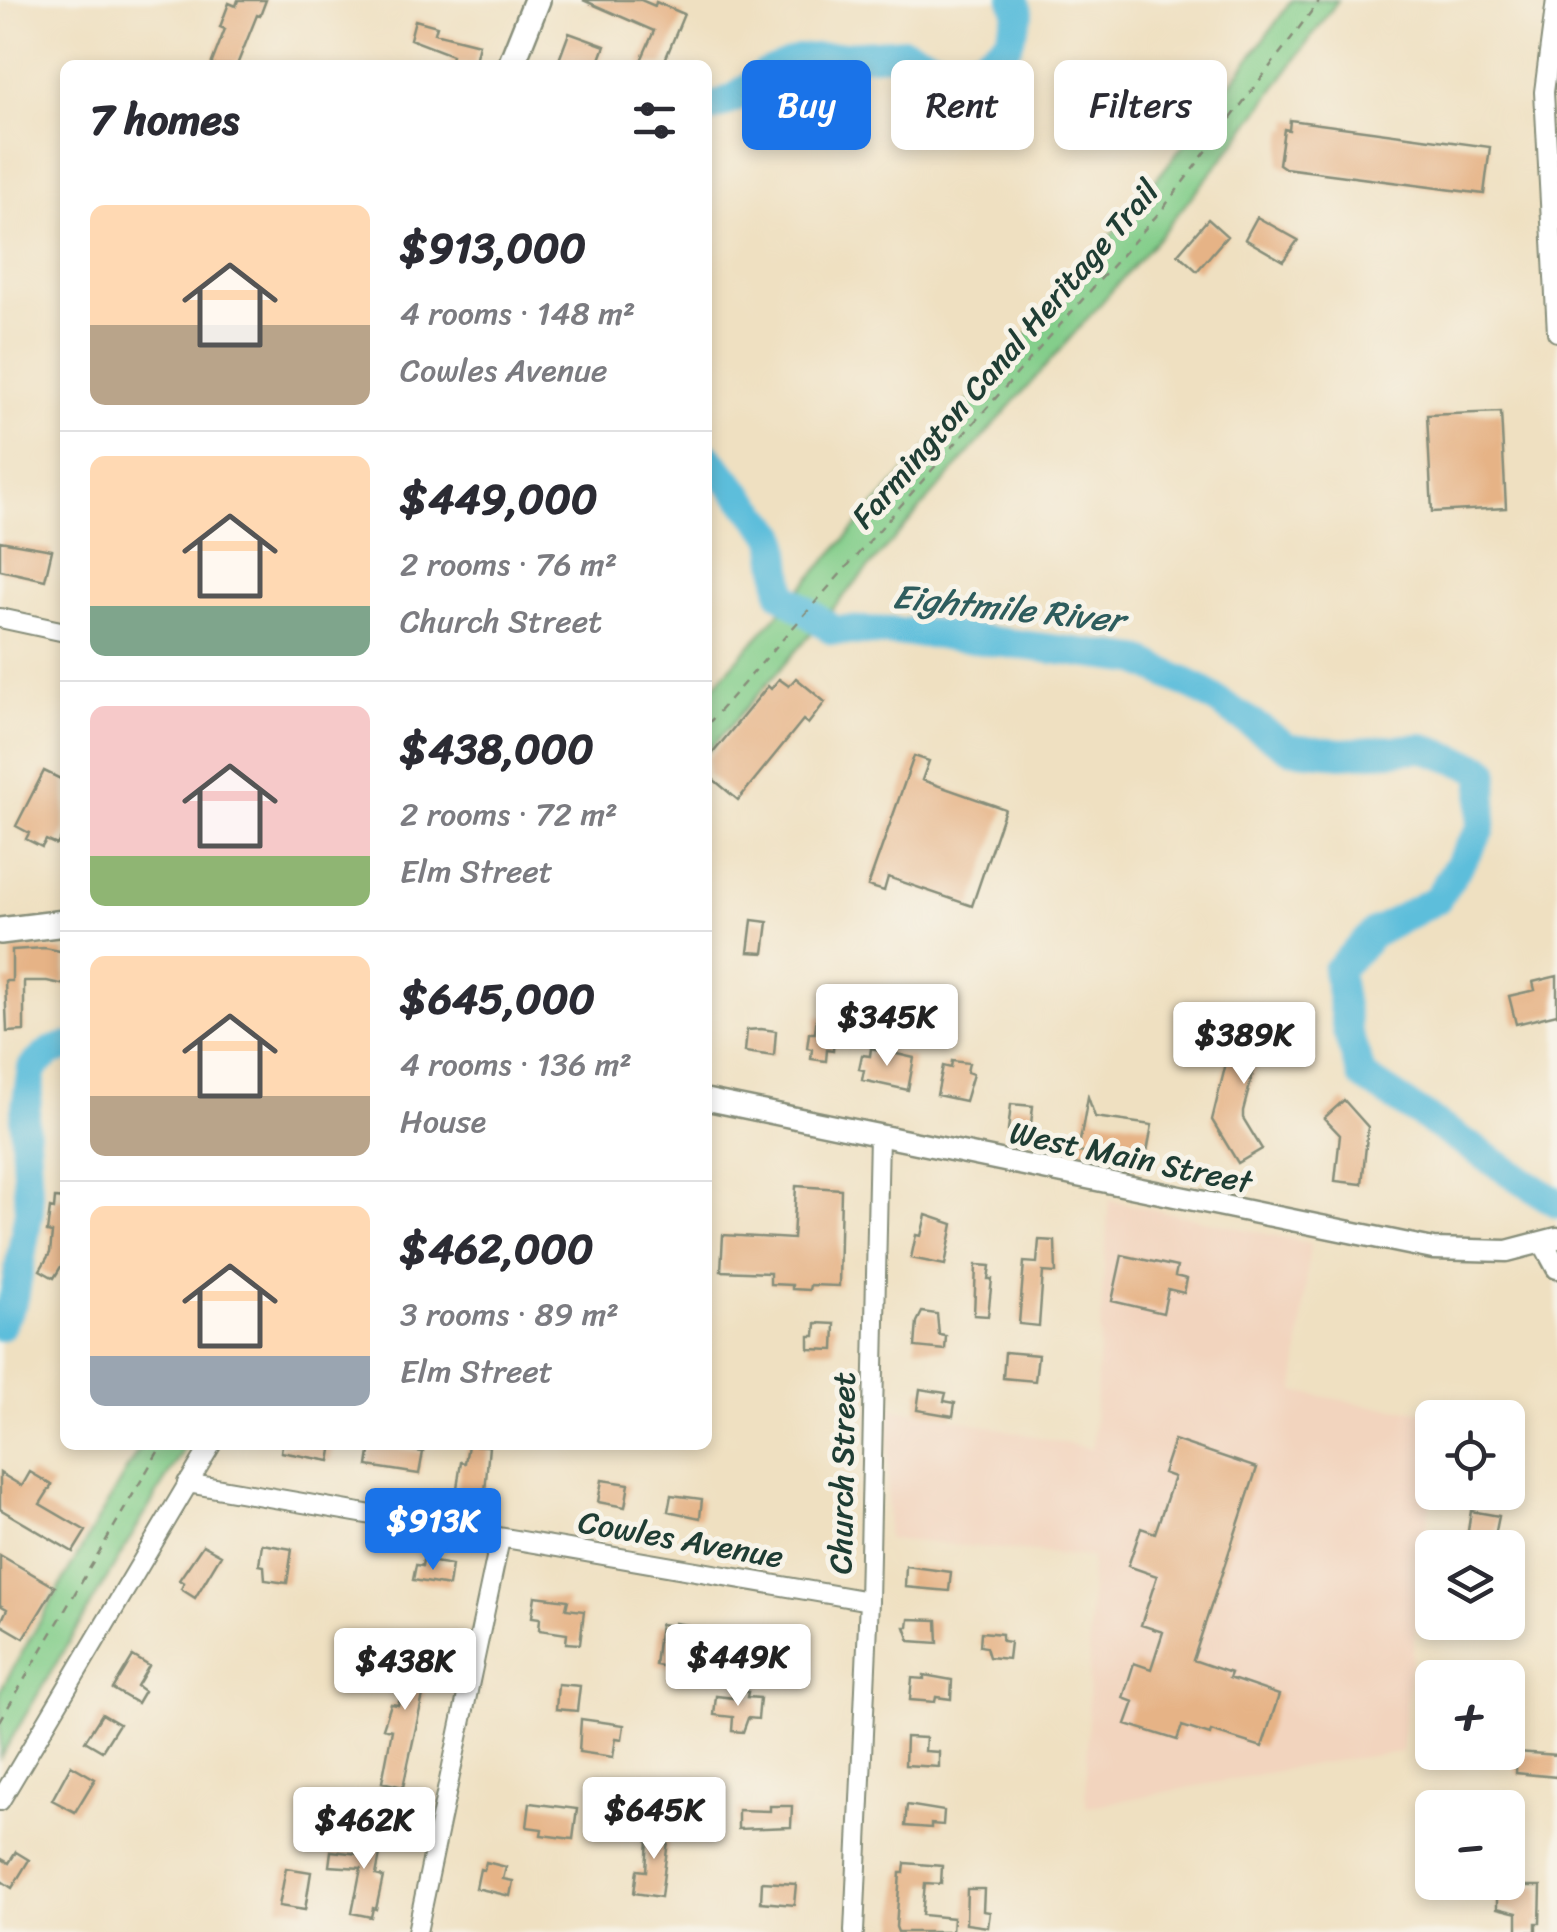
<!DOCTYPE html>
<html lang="en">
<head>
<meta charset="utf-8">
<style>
  :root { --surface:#fff; --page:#f2f2f3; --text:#2b2b33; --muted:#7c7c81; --line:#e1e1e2; --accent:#1a73e8 }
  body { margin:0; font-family:Sriracha,sans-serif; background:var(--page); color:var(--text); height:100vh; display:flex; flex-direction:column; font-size:38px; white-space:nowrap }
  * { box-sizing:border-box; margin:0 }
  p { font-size:32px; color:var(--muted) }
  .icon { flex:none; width:55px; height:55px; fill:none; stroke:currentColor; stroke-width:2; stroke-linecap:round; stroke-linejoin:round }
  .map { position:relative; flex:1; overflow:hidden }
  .drawer { position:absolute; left:60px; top:60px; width:652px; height:1390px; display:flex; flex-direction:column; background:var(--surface); border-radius:15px; box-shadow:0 5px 15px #0003 }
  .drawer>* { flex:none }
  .top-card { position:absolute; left:742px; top:60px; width:662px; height:90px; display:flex; gap:20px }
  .controls { position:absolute; left:1415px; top:1400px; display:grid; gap:20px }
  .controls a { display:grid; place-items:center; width:110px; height:110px; border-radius:15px; background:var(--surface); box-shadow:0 5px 15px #0003; font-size:50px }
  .price { position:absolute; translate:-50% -85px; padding:0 22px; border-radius:10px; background:#fff; color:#222; font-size:32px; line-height:65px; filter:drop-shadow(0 2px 5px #0008) }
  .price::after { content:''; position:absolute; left:50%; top:60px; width:30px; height:22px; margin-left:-15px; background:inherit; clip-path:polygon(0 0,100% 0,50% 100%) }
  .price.active { background:var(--accent); color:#fff }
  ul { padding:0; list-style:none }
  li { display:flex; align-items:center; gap:30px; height:250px; padding:0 30px }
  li+li { border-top:2px solid var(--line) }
  li span { display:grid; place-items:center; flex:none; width:280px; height:200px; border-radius:15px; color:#555 }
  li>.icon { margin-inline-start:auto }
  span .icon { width:120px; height:120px; fill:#fffc; stroke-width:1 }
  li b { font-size:42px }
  h2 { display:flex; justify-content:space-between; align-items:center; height:120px; padding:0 30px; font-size:42px }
  .chip { padding:0 35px; border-radius:15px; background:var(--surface); box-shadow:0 5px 15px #0003; font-size:35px; line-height:90px }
  .chip.active { background:var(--accent); color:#fff }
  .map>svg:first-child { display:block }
</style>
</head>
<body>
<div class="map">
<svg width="1557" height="1932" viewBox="0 0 1557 1932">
  <rect width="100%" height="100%" fill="#f7f3e8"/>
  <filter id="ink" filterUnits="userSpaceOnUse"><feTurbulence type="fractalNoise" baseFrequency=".01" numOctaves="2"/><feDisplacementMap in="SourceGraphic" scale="20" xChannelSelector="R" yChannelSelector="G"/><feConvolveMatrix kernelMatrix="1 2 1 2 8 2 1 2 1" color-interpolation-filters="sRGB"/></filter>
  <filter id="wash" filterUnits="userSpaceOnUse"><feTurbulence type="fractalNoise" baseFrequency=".0048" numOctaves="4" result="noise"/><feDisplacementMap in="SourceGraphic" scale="40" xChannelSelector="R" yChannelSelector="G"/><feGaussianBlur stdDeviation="2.25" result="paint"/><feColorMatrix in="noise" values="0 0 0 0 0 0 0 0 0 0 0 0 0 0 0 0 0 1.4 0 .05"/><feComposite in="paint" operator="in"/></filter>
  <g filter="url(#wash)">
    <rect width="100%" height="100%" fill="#efe0c1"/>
    <path fill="#f2d4be" d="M1109 1200 1310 1243 1295 1391 1373 1406 1441 1413V1417L1432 1418V1488L1401 1752 1315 1764 1086 1807 1091 1557 887 1539 889 1408 938 1415 1092 1449Z"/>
    <path fill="#84ce8b" stroke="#528660" stroke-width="2.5" d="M1292 0H1338L1236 142 1157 239 708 751V693C907 467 1118 247 1292 0Z
      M141 1445H186L0 1758V1691Z"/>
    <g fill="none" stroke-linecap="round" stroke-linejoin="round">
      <path stroke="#5dbedb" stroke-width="30" d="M708 109 735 98 765 74 801 59 905 52 941 66 978 64 1008 44 1019 14 1014 0
        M708 457 775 536 782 594 833 630 928 633 1138 660 1199 689 1289 748 1341 753 1423 748 1485 770 1481 829 1437 899 1374 933 1337 970 1347 1031 1362 1076 1557 1203
        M0 1326 14 1298 29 1210 24 1119 32 1068 50 1052 65 1047"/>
    </g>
    <g id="blocks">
      <path fill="#e6b386" d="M238 0H266L260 16 257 15 237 65H211L225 29 220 27 229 3 236 6Z
        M583 0H641L655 6 656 2 684 14 663 65H639L654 31Z
        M415 20 437 26 435 33 479 44 474 65H450L452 55 410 39Z
        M569 33 605 46 598 65H562L563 62 559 60Z
        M1290 120 1490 147 1484 194 1285 168 1279 164 1284 129 1289 130Z
        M1257 217 1298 240 1283 261 1245 239Z
        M1208 219 1227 236 1197 271 1178 254Z
        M1501 412 1506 508 1432 512 1427 415Z
        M0 541 52 550 45 580 0 570Z
        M796 678 825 702 808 724 803 720 738 800 708 775V759L768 686 771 689 779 679 789 686Z
        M914 756 929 761 922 780 1005 809 972 906 888 877 884 891 868 886Z
        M44 771 65 781V830L57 845 46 840 42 847 26 839 29 833 16 826Z
        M752 920 768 922 764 953 748 952Z
        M45 948 65 952V985L47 981H24V1031L7 1032 5 981H12V950Z
        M1557 976V1014L1516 1024 1509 996 1535 990 1533 982Z
        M817 1016 835 1019 833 1051 827 1050 826 1061 811 1059 812 1049 807 1048 809 1033H815Z
        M1278 1018 1291 1041 1256 1062 1243 1111V1118L1262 1149 1238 1163 1212 1120 1230 1047Z
        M761 1029 776 1031 774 1056 745 1052 747 1030Z
        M871 1048 914 1058 908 1090 862 1080 864 1070 859 1069 862 1055 870 1056Z
        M952 1061 969 1063 967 1072 973 1074 965 1101 937 1095 943 1066 951 1068Z
        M1088 1097 1095 1117 1152 1125 1145 1163 1078 1152Z
        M1344 1100 1368 1127 1362 1184 1335 1181 1340 1135 1324 1118Z
        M1011 1104 1033 1106 1030 1133 1008 1131Z
        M796 1186 841 1189 839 1286 810 1285 809 1290 792 1289V1285L770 1284V1273L721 1271 723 1235 793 1239Z
        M55 1198 65 1199V1260L54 1278 40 1270 50 1253 52 1233 47 1232 50 1208 54 1209Z
        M926 1215 953 1224 945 1265 911 1258 916 1235 921 1236Z
        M1039 1240 1055 1241 1056 1273 1043 1272 1039 1326 1019 1324 1024 1262 1037 1263Z
        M1122 1255 1177 1267 1175 1276 1187 1279 1184 1293 1168 1289 1163 1313 1112 1301Z
        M976 1265 990 1266 988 1279H992L988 1316 974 1315Z
        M922 1312 937 1314 939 1335 946 1336 945 1350 915 1347 917 1322Z
        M816 1323 835 1324 834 1350 809 1349V1336H815Z
        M1005 1352 1038 1355 1035 1381 1003 1378Z
        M920 1389 946 1393 944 1401 955 1403 953 1416 917 1410Z
        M1174 1440 1257 1468 1193 1660 1231 1673 1229 1678 1279 1695 1262 1747 1211 1731 1210 1735 1182 1726 1177 1740 1126 1724 1134 1702 1123 1698 1134 1663 1151 1669 1163 1632 1141 1625 1157 1576 1128 1566 1141 1528 1155 1533 1174 1477 1163 1473Z
        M282 1445H333L330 1461 281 1452Z
        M371 1445 423 1452 419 1474 368 1466Z
        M468 1445 489 1446 485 1492 457 1488 461 1462 465 1463Z
        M30 1472 52 1485 40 1504 86 1531 73 1552 0 1509V1473L22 1486Z
        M602 1480 629 1484 625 1507 598 1502Z
        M671 1495 702 1499 700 1518 668 1511Z
        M1471 1511 1499 1516 1494 1541 1467 1537Z
        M262 1544 292 1549 287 1583 265 1580 264 1566 259 1565Z
        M203 1545 221 1555 195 1598 181 1589 184 1583 179 1580Z
        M0 1555 55 1587 24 1638 0 1624 7 1609 0 1605Z
        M423 1560 452 1565 449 1586 413 1580 416 1565 422 1566Z
        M906 1566 951 1572 949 1591 905 1587Z
        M535 1596 568 1600 566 1609 584 1611 580 1644 566 1643 567 1634 539 1630 540 1618 532 1617Z
        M909 1619 937 1620 938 1643 910 1641 905 1627H908Z
        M675 1623 688 1625 685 1662 675 1661 674 1668 655 1665 660 1624 674 1626Z
        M981 1632 1002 1634V1641L1010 1642 1008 1659 989 1657 986 1647 980 1646Z
        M395 1647 432 1654 403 1787 382 1782 392 1730 383 1728 391 1704 398 1705 406 1672 391 1668Z
        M133 1656 149 1666 137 1686 144 1691 137 1703 113 1689Z
        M924 1675 952 1680 951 1699 936 1697 935 1702 910 1700 912 1678 924 1679Z
        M558 1684 580 1686 577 1711 556 1709Z
        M735 1691 748 1692 747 1697 760 1698 758 1719 748 1718 743 1732 732 1731 733 1717 714 1715 716 1696 734 1698Z
        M102 1714 119 1724 102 1751 85 1741Z
        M581 1719 624 1725 622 1739 616 1738 613 1757 579 1752Z
        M906 1737 926 1738 925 1751 939 1752V1767L905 1765Z
        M1517 1752 1557 1755V1777L1516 1773Z
        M71 1765 95 1779 75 1812 52 1800Z
        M530 1803 577 1809 573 1839 541 1835 542 1829 527 1827Z
        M907 1805 944 1811 943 1825 931 1824V1828L905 1826Z
        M770 1806H792L791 1827 738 1829V1810L770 1811Z
        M649 1823 670 1825 661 1897 634 1893 637 1870 646 1871Z
        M362 1830 378 1833 377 1838 383 1839 376 1875 383 1877 376 1909 373 1908 371 1917 352 1913 361 1868 329 1866 331 1851 358 1854Z
        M16 1852 29 1860 12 1888 0 1880V1858L9 1863Z
        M486 1862 506 1867 503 1879 513 1881 510 1896 476 1888 480 1869 484 1870Z
        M905 1863 942 1866 941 1884 925 1883 922 1915 953 1918 952 1932H898L896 1927 900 1873H904Z
        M286 1868 311 1872 305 1910 279 1906Z
        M762 1882 796 1884 794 1905 761 1902Z
        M1518 1886H1541L1540 1923H1536V1932H1517V1913L1497 1908V1892H1518Z
        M967 1889H984L983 1911 990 1912 988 1927 966 1924Z"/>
    </g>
  </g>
  <g filter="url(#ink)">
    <use href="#blocks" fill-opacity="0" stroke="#878e7a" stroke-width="2.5"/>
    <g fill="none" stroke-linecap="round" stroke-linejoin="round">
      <defs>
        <path id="minor" d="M1556 0 1544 92 1557 332
          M0 618 65 632
          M187 1483 869 1601
          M0 1801 211 1445
          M417 1932 500 1539
          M854 1932 869 1601 879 1135"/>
        <path id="major" d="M708 1100 1433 1249 1507 1251 1557 1238
          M1544 1244 1557 1268"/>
        <path id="highway" d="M511 65 537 0
          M0 931 65 923"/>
      </defs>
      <use href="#minor" stroke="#878e7a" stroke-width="22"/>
      <use href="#major" stroke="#878e7a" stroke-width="25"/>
      <use href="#highway" stroke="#878e7a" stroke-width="30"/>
      <path stroke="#878e7a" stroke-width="2.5" stroke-dasharray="8 8" stroke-linecap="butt" d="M708 724 1165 206 1320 0
        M0 1721 162 1445"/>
      <use href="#minor" stroke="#fff" stroke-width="18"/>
      <use href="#major" stroke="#fff" stroke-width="20"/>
      <use href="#highway" stroke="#fff" stroke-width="25"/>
    </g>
  </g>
  <g text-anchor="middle" stroke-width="10" stroke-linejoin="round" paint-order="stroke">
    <g font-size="32" fill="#1f3d34" stroke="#f7f3e8">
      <text transform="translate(1005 354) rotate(-49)" y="11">Farmington Canal Heritage Trail</text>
      <text transform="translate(1131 1157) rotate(12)" y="11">West Main Street</text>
      <text transform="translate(842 1473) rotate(-89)" y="11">Church Street</text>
      <text transform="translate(681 1539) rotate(10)" y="11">Cowles Avenue</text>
    </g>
    <g font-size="35" font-style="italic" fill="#2e5d5e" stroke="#f7f3e8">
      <text transform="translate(1008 608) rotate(6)" y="12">Eightmile River</text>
    </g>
  </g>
</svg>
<div class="controls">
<a><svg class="icon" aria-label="locate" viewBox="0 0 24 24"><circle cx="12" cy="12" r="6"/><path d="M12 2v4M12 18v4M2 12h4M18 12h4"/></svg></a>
<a><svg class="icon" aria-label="layers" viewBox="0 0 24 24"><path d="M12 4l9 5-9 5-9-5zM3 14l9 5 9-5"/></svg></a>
<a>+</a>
<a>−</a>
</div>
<b class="price" style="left:887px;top:1069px">$345K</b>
<b class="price" style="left:1244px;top:1087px">$389K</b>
<b class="price active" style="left:433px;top:1573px">$913K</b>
<b class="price" style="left:738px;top:1709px">$449K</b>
<b class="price" style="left:405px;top:1713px">$438K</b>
<b class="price" style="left:654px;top:1862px">$645K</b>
<b class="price" style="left:364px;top:1872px">$462K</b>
<div class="top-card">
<a class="chip active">Buy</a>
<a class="chip">Rent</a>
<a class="chip">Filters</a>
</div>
<section class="drawer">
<h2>7 homes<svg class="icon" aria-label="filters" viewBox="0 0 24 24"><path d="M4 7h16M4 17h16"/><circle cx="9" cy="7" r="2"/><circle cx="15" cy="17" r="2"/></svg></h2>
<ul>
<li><span style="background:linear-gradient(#ffd9b3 60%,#b9a48a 0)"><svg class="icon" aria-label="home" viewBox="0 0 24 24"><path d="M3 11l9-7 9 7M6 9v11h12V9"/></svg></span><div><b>$913,000</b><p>4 rooms · 148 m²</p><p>Cowles Avenue</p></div></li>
<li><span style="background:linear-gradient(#ffd9b3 75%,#7fa58c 0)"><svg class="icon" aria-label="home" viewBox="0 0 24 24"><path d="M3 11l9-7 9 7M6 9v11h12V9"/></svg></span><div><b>$449,000</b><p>2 rooms · 76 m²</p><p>Church Street</p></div></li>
<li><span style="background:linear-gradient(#f6c9c9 75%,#8fb573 0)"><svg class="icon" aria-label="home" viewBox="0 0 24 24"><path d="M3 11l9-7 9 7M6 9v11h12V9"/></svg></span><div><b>$438,000</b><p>2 rooms · 72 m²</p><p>Elm Street</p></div></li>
<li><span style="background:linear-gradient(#ffd9b3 70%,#b9a48a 0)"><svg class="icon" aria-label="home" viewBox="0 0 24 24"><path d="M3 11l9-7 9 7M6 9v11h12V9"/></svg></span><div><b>$645,000</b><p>4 rooms · 136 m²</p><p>House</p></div></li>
<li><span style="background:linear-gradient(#ffd9b3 75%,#9aa5b1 0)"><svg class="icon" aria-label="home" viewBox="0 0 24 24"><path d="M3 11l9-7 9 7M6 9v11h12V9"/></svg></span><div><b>$462,000</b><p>3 rooms · 89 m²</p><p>Elm Street</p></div></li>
</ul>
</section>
</div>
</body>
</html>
